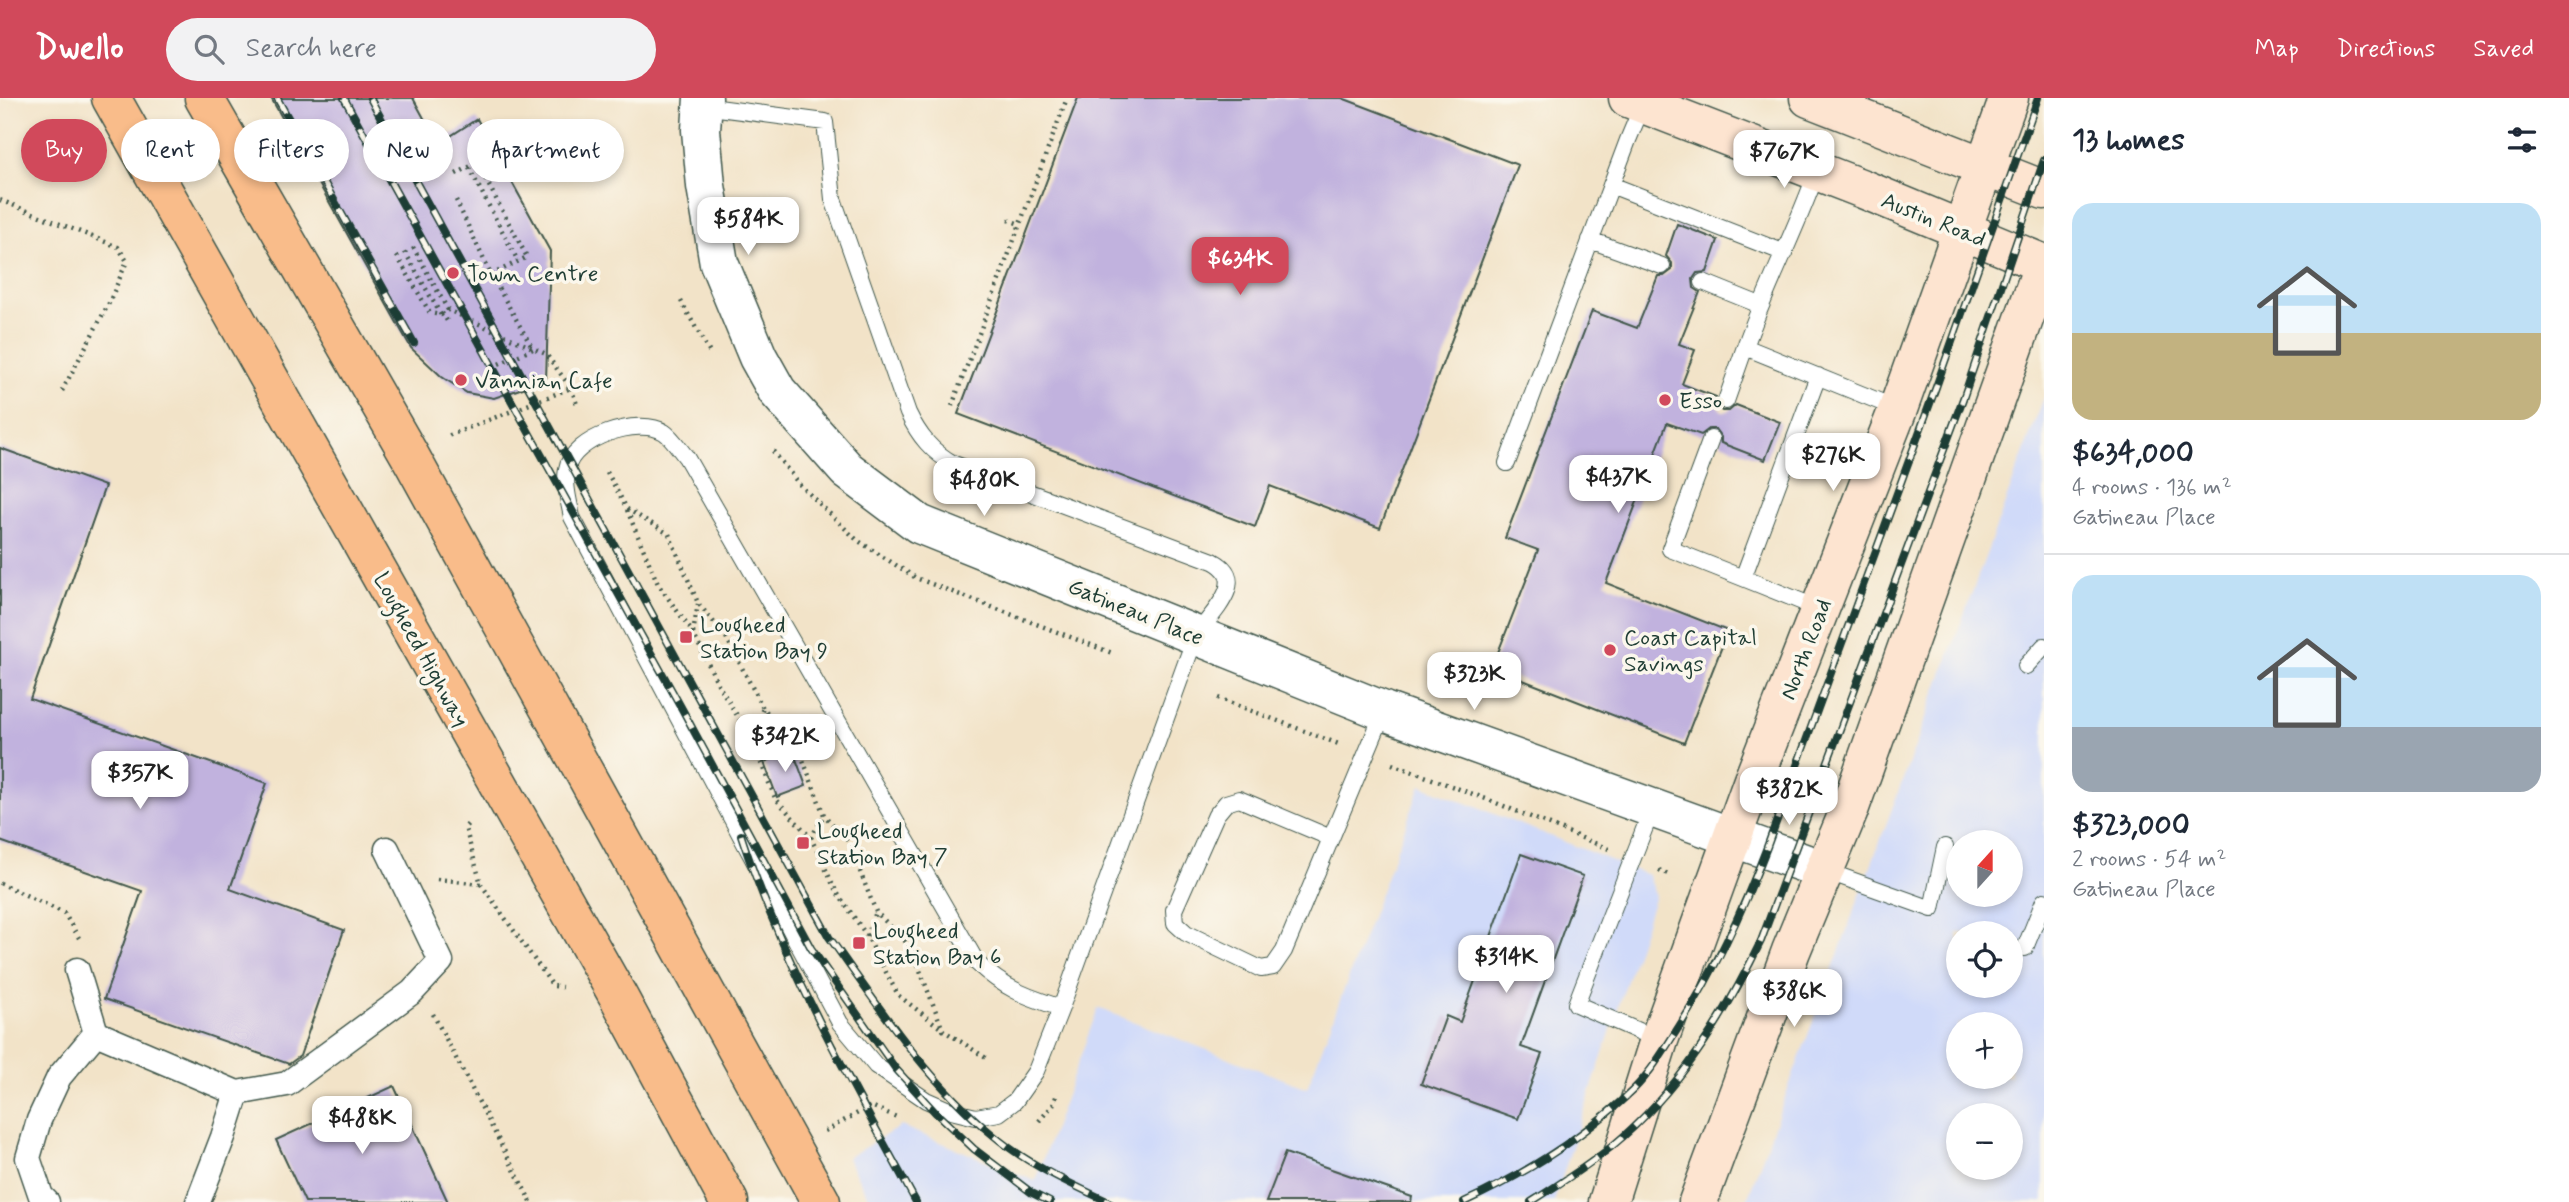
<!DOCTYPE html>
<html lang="en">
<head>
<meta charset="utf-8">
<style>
  :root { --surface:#fff; --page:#f2f2f3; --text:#1f2937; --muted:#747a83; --line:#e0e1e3; --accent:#d1495b }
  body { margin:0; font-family:Mynerve,sans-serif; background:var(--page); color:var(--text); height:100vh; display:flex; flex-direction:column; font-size:26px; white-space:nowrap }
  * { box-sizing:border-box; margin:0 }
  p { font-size:23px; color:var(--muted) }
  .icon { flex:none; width:38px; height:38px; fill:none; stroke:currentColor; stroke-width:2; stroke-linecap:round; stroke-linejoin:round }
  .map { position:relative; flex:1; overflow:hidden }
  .drawer { display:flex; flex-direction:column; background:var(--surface); width:525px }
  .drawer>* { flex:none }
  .top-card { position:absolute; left:21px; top:21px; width:665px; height:63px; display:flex; gap:14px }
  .needle { width:46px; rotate:21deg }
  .fabs { position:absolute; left:1946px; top:732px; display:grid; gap:14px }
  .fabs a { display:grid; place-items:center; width:77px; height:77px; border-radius:50%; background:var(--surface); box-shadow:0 4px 10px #0003; font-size:35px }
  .price { position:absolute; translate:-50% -60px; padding:0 16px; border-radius:14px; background:#fff; color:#222; font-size:23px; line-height:46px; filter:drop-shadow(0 2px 4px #0008) }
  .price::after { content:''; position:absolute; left:50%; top:42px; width:21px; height:16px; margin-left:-10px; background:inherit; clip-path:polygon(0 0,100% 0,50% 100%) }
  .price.current { background:var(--accent); color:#fff }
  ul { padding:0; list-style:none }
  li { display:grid; align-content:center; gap:14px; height:371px; padding:0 28px }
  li+li { border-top:2px solid var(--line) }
  li span { display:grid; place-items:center; height:217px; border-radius:21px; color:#555 }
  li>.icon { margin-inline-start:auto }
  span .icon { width:126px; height:126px; fill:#fffc; stroke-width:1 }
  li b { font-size:30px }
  h2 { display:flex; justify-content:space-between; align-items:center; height:84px; padding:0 28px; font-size:30px }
  .pill { padding:0 24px; border-radius:32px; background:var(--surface); box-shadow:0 4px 10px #0003; font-size:24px; line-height:63px }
  .pill.current { background:var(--accent); color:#fff }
  header { display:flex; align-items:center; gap:42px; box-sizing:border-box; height:98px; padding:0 35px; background:var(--accent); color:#fff }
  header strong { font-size:33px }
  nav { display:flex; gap:38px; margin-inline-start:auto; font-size:24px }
  .search { width:490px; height:63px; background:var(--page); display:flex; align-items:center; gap:18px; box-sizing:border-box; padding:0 24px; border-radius:38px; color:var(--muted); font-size:26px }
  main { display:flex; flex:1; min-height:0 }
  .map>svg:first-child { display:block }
</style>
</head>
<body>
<header>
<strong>Dwello</strong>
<div class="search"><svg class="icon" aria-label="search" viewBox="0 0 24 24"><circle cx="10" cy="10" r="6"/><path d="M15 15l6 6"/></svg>Search here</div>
<nav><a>Map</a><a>Directions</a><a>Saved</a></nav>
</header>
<main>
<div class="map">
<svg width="2044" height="1104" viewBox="0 0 2044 1104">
  <rect width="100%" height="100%" fill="#fbf7ec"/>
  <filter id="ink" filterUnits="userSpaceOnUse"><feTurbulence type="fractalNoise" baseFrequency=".0143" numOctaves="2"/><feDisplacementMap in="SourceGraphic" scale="14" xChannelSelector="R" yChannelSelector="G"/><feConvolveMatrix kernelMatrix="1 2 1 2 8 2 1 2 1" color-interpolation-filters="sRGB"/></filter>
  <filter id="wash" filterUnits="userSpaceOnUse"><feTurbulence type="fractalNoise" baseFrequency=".00686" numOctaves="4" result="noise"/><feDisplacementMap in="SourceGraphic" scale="28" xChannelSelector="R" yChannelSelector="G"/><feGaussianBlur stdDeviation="1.57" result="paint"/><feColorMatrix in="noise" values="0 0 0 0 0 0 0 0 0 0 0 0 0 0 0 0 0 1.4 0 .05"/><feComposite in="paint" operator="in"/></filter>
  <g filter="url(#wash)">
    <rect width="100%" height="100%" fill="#f2e3c8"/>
    <path fill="#d0daf9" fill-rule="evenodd" d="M2044 299V1104H1746L1958 533ZM1958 744H2011V796H1958ZM1958 835H2011V887H1958ZM1958 926H2011V978H1958ZM1958 1017H2011V1069H1958Z
      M1421 687 1648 777 1655 798 1554 1104H871L847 1060 901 1028 1035 1083 1098 910 1307 990Z"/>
    <g id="blocks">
      <path fill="#c1b2de" d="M271 0H413L438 46 477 21 550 153 546 282 494 300 467 295 442 279 411 250Z
        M1078 0H1342L1518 67 1380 430 1270 388 1255 429 958 316Z
        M1677 126 1718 142 1707 174 1697 175 1693 181 1694 190 1700 194 1679 246 1695 252 1682 286 1716 299V306L1722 313H1729L1736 307 1780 324 1765 362 1721 345V339L1715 331H1709L1701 337 1667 325 1606 485 1728 533 1684 645 1492 570 1538 452 1505 440 1592 213 1637 230 1658 178H1664L1672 172V165L1666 158Z
        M0 350 105 388 30 601 267 685 230 791 344 832 300 958 289 966 104 901 142 793 0 743Z
        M793 653 806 688 777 699 764 664Z
        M1521 756 1583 778 1521 949 1542 956 1518 1021 1421 986 1446 918 1460 924Z
        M394 988 448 1104H305L276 1042Z
        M1285 1055 1412 1099 1411 1104H1266Z"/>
    </g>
  </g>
  <g filter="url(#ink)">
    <use href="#blocks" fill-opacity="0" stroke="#3f564a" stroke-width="2"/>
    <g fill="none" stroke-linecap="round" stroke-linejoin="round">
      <defs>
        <path id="service" d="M703 8 825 24 833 101 908 315C919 338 932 354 954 366L1213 463C1250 482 1212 515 1196 537L1061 910 1036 973 1015 1003 999 1015 976 1019 951 1013 926 1002 876 968 840 925 572 419C569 404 564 387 567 371 572 340 639 318 664 334 672 339 680 352 686 359L977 865C1005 891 1025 898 1061 910
          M1817 73C1796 133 1766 189 1745 249L1898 311
          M1611 87 1785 155
          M1590 142 1662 168
          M1703 184 1760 207
          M1726 303 1745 249
          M1711 341 1670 451 1743 480 1818 278
          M1507 365 1628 42 1643 6
          M1743 480 1820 511
          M2026 568 2044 548
          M1652 711 1576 906 1659 942
          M1331 740 1239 701 1226 705 1216 717 1174 812 1175 825 1186 835 1261 871 1273 869 1284 853 1384 613
          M1826 773 1932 811 1945 749
          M2025 850 2044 803"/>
        <path id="pedestrian" d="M77 872 96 935 237 995 287 986 412 894 441 863 387 751
          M47 1104 41 1098 28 1060 39 1022 59 979 96 935
          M198 1104 223 1039 237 995"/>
        <path id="tertiary" d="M703 0 701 32 706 88 719 165 758 259 777 293 847 372 919 426 1384 613 1826 773"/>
        <path id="secondary" d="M1628 0 1863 91 2044 166
          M1809 0 2044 92
          M1608 1104 1659 942 1752 685 1898 311 2009 0
          M1698 1104 1791 853 1848 715 2044 165"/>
        <path id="primary" d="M111 0 618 898 729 1104
          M204 0 410 358 821 1104"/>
      </defs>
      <use href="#service" stroke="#3f564a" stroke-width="18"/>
      <use href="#pedestrian" stroke="#3f564a" stroke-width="27"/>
      <use href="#tertiary" stroke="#3f564a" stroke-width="41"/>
      <use href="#secondary" stroke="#3f564a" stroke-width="41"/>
      <use href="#primary" stroke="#3f564a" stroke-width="41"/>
      <path stroke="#3f564a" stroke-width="4.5" stroke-dasharray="2 5" stroke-linecap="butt" d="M469 70 518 163
        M456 76 477 65 527 159 491 177
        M0 102 118 149 127 163 109 205 62 293
        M456 102 491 177 533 251 494 268
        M1008 122 1020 126
        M413 149 448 212
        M405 154 441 217
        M397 158 430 215 441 217 448 212 546 256 571 290 445 339
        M681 203 711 257
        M442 215 449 226
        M571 290 578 309
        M952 308 1067 0
        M773 353 799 386 857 442 916 480 1112 555
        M607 374 627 411 669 436 698 505 726 539 763 610 797 646 824 717 848 743 876 814 911 849 943 932 986 960
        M627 412 658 486 693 535 719 588 751 640 775 700 811 740 836 793 867 838 898 897 942 931
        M693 535 698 506
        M1218 600 1341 647
        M751 639 763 610
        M1392 666 1489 702 1609 751
        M811 740 824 717
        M1659 772 1668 776
        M437 781 481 786 465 729 471 723
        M0 785 64 815 79 840
        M481 786 553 888 562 889
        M867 838 876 814
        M433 916 531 1104
        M1039 1023 1053 1007 1057 996
        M825 1033 871 1008 899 1020"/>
      <use href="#service" stroke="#fff" stroke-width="16"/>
      <use href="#pedestrian" stroke="#fff" stroke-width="24"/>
      <use href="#tertiary" stroke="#fff" stroke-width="38"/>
      <use href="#secondary" stroke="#fde4d0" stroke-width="38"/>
      <use href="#primary" stroke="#f9bc8a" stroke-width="38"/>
      <defs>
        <path id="rail" d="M277 0 414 245
          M344 0 682 611 811 850 895 970 935 1014 974 1051 1032 1095 1050 1104
          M370 0 829 839C879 909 926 982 993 1037 1027 1066 1069 1085 1109 1104
          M741 737C783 866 851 985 916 1104
          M1464 1104C1527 1075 1583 1040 1633 992 1652 973 1666 949 1680 927 1717 869 1743 812 1767 749L1936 289 2038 0
          M1531 1104C1558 1087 1586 1069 1611 1049 1678 994 1724 920 1761 843L1964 298 2044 62"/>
      </defs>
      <use href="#rail" stroke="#1f3d34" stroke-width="8"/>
      <use href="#rail" stroke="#fbf7ec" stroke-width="5" stroke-dasharray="16" stroke-linecap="butt"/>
    </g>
  </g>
  <g fill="#d1495b" stroke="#fbf7ec" stroke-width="2.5">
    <circle cx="453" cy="175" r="7"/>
    <circle cx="461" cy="282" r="7"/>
    <circle cx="1665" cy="302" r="7"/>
    <rect x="679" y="532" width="14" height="14" rx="3.5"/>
    <circle cx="1610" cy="552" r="7"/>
    <rect x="796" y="738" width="14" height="14" rx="3.5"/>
    <rect x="852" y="838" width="14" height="14" rx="3.5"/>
  </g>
  <g text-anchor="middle" stroke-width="7" stroke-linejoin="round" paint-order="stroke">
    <g font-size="23" fill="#1f3d34" stroke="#fbf7ec">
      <text transform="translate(1934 121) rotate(22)" y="8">Austin Road</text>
      <text transform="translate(1136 513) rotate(22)" y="8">Gatineau Place</text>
      <text transform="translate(422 551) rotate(61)" y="8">Lougheed Highway</text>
      <text transform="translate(1805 551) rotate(-69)" y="8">North Road</text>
    </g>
    <g font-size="23" fill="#1f3d34" stroke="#fbf7ec" text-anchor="start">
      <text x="467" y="183">Town Centre</text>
      <text x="475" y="290">Vannian Cafe</text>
      <text x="1679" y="310">Esso</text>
      <text x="700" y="534">Lougheed<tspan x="700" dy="26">Station Bay 9</tspan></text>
      <text x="1624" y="547">Coast Capital<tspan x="1624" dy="26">Savings</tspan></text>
      <text x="817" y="740">Lougheed<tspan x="817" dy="26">Station Bay 7</tspan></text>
      <text x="873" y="840">Lougheed<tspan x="873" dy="26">Station Bay 6</tspan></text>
    </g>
  </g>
</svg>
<div class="fabs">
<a><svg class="needle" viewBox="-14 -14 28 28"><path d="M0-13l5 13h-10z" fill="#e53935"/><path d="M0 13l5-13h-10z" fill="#747a83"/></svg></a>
<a><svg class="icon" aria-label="locate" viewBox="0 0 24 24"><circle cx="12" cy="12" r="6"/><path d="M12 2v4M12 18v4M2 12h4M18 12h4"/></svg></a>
<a>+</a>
<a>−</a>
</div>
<b class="price" style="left:1784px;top:92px">$767K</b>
<b class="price" style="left:748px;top:159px">$584K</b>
<b class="price current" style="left:1240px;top:199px">$634K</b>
<b class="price" style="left:1833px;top:395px">$276K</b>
<b class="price" style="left:1618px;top:417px">$437K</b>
<b class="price" style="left:984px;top:420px">$480K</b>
<b class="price" style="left:1474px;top:614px">$323K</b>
<b class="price" style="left:785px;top:676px">$342K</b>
<b class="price" style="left:140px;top:713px">$357K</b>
<b class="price" style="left:1789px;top:729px">$382K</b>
<b class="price" style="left:1506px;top:897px">$314K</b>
<b class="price" style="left:1794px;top:931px">$386K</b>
<b class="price" style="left:362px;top:1058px">$488K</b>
<div class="top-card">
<a class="pill current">Buy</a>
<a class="pill">Rent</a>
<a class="pill">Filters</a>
<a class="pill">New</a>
<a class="pill">Apartment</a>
</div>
</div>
<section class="drawer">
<h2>13 homes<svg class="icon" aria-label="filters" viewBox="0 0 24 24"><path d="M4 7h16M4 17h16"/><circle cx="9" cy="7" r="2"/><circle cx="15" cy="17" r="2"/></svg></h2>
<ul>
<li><span style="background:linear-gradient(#bfe0f5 60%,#c2b280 0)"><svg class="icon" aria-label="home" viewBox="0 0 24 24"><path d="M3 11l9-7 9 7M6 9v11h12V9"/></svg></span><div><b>$634,000</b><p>4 rooms · 136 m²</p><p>Gatineau Place</p></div></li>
<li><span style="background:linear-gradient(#bfe0f5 70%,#9aa5b1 0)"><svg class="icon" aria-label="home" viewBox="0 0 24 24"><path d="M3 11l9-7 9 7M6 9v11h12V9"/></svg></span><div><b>$323,000</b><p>2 rooms · 54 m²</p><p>Gatineau Place</p></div></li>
</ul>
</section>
</main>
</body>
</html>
